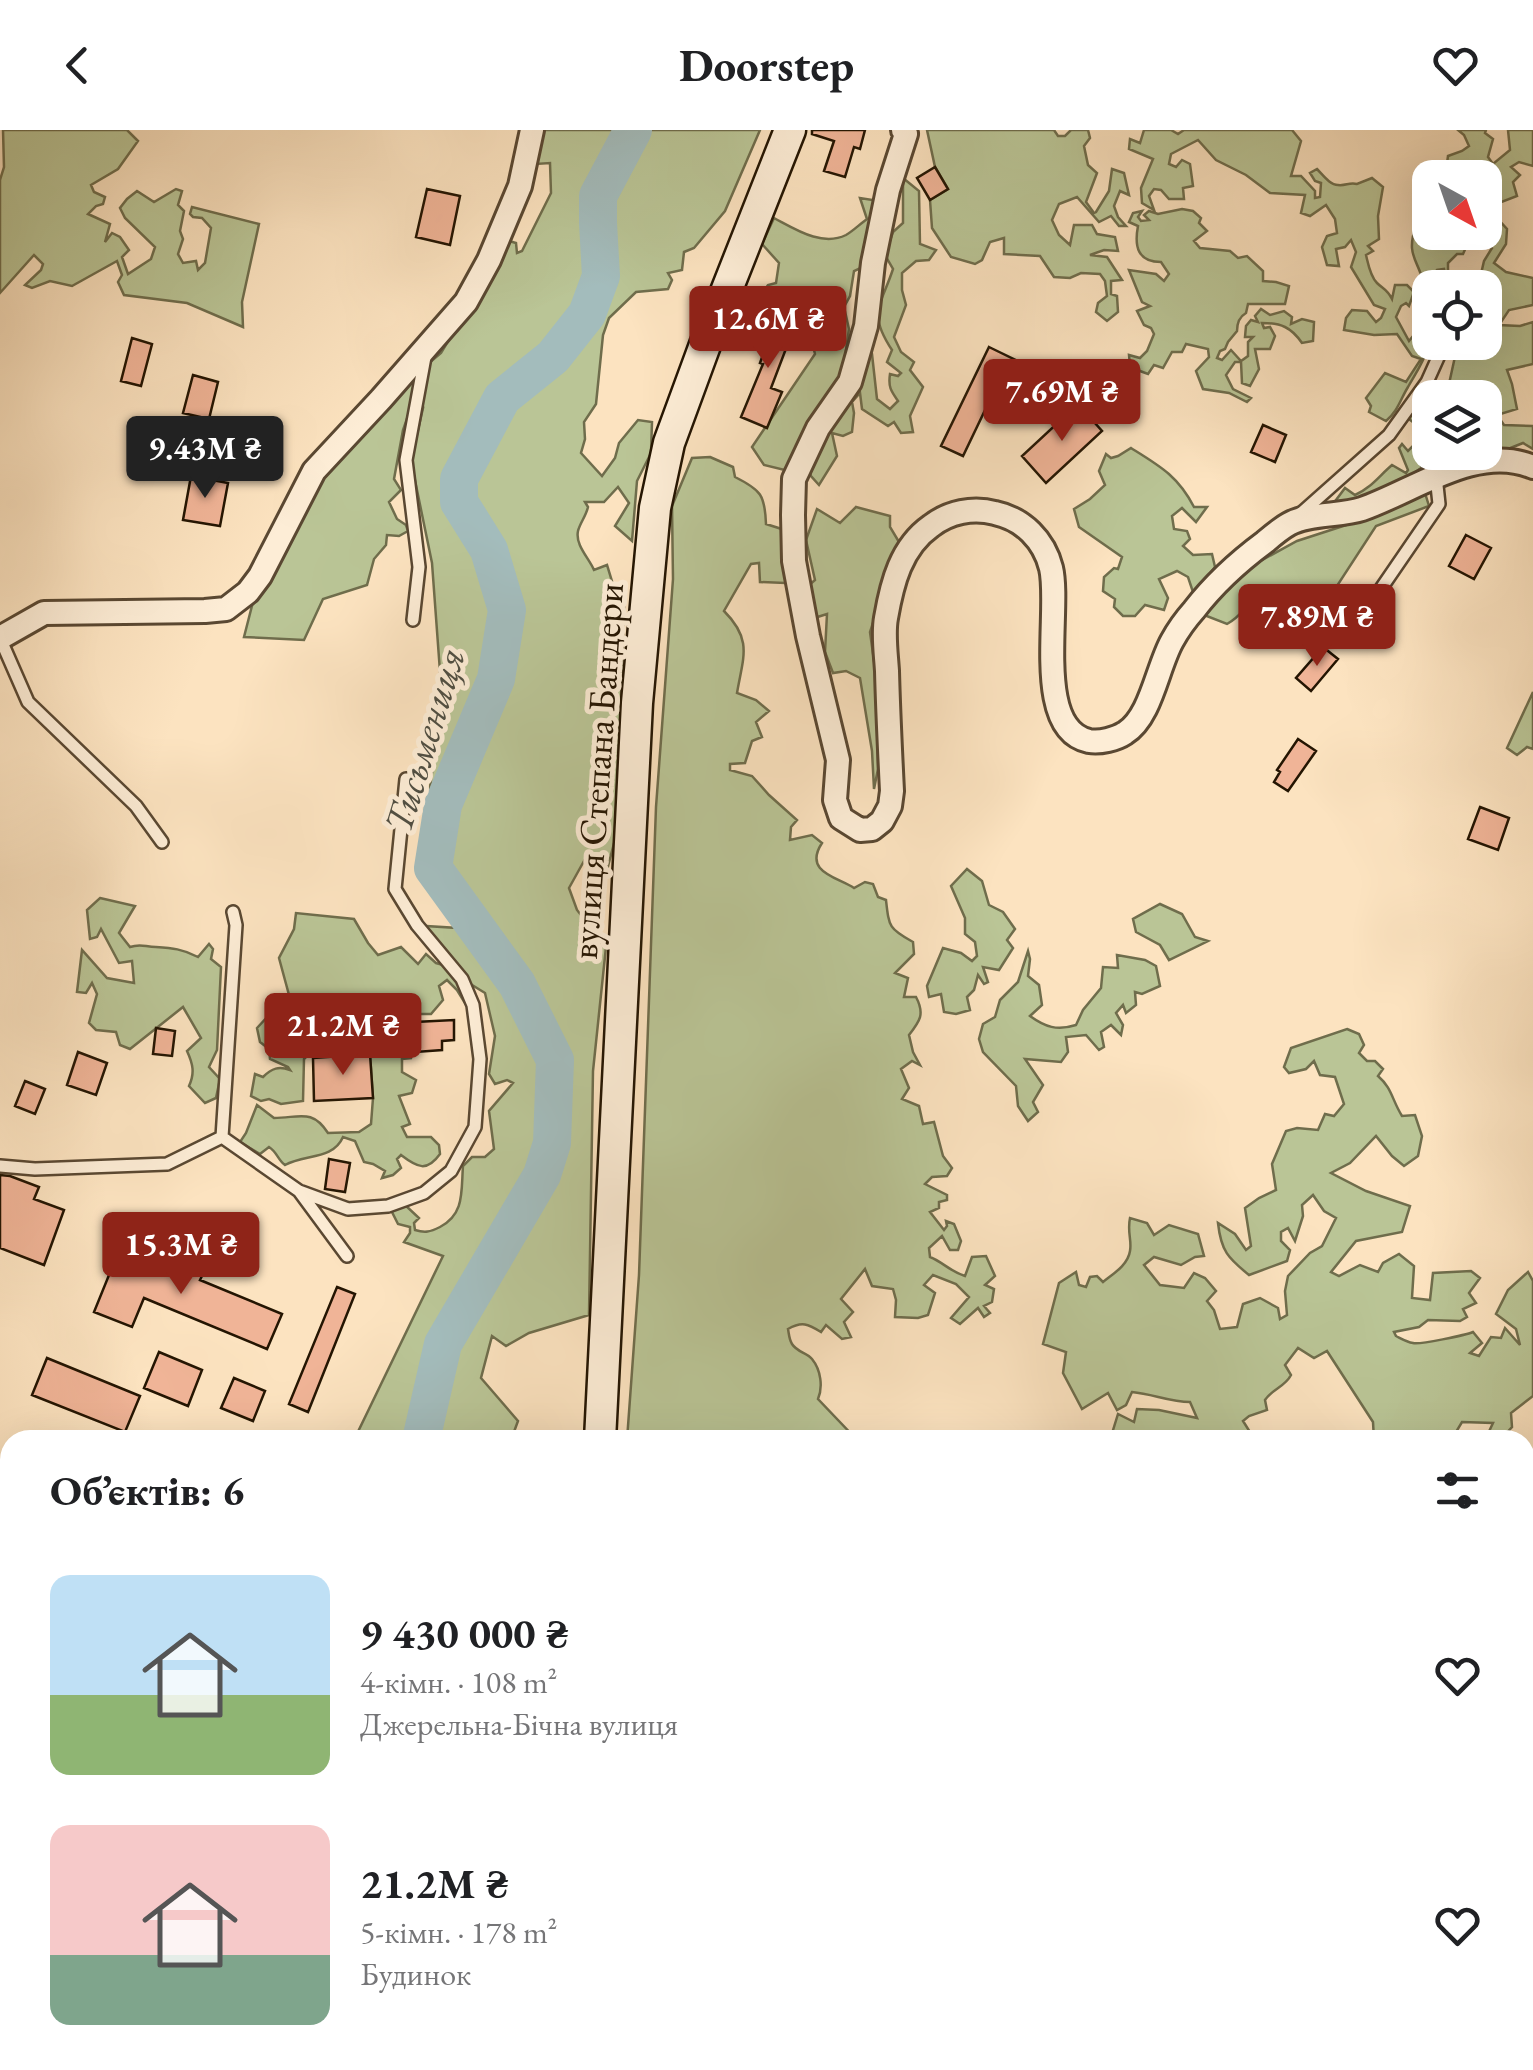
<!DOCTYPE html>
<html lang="uk">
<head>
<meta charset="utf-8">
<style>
  :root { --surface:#fff; --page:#f2f2f2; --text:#202124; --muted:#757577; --accent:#8f2418 }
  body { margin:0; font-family:"EB Garamond",serif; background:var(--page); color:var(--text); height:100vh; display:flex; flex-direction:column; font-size:38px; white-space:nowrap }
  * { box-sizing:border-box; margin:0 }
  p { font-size:32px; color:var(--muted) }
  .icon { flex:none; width:55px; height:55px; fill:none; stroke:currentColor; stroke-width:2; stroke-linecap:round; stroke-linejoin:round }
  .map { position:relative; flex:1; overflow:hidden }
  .sheet { position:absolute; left:0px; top:1300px; width:1535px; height:640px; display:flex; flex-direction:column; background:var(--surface); border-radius:30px 30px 0 0; box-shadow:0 10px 40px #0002 }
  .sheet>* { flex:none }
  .needle { width:65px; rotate:140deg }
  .fabs { position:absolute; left:1412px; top:30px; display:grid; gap:20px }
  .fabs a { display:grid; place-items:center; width:90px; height:90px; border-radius:20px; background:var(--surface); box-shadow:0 10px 40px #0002; font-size:50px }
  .price { position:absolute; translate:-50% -85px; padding:0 22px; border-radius:10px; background:var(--accent); color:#fff; font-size:32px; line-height:65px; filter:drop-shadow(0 2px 5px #0008) }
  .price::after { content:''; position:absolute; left:50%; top:60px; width:30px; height:22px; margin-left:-15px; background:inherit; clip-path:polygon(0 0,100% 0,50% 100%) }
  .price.active { background:#222; color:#fff }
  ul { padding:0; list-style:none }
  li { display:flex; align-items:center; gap:30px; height:250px; padding:0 50px }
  li span { display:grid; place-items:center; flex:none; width:280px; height:200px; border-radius:20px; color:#555 }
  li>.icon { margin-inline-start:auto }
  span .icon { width:120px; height:120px; fill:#fffc; stroke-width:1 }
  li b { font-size:42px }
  h2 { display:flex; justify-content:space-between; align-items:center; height:120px; padding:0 50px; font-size:42px }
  header { display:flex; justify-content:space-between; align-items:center; height:130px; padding:0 50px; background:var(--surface); font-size:45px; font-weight:700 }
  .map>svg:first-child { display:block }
</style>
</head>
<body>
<header><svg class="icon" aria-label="back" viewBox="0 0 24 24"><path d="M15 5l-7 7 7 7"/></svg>Doorstep<svg class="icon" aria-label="heart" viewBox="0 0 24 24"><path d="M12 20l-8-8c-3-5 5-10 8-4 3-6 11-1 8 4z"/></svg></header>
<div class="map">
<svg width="1533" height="1940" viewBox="0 0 1533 1940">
  <rect width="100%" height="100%" fill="#fce3c0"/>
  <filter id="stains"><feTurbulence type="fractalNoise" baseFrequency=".002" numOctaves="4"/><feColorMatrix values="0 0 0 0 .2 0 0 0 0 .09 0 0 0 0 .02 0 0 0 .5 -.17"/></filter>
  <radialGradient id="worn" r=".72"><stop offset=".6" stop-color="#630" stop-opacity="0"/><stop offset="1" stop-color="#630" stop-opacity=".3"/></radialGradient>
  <path fill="#bac596" stroke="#6f6d4c" stroke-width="2.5" d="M3 0H127L138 11 118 39 91 55 94 62 105 67 103 74 96 76 88 84 110 94 105 112 112 103 120 107 129 120 122 127 128 144 151 129 155 117 125 88 120 78 127 69 137 61 154 72 176 59 182 61 178 75 184 81 180 101 183 109 178 124 183 133 196 131 198 140 205 133 211 98 202 88 193 87 190 84 192 77 259 94 242 172 243 197 187 173 124 165 118 152 122 145 117 131 72 156 50 151 32 158 25 155 41 140 43 134 34 125 0 163V50L4 37Z
    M544 0H760L725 81 694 118 684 122 682 140 668 143 672 150 668 159 636 162 609 188 603 205 596 274 584 292 585 309 581 323 602 346 615 328 619 313 638 290 652 292 651 323 637 351 632 411 615 396 629 373 618 357 604 372H585L588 377C586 386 580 393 578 401 575 415 589 428 594 440L607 435 614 458 608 464 624 476 617 702 607 740 589 722 569 758 577 780 606 817 593 941 589 1185 529 1203 506 1216 492 1206 481 1248 518 1291 511 1310H354L443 1126 404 1112 410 1103V1097L398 1094 391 1080 404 1074 419 1088 414 1093 415 1100C425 1103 430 1102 440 1097 465 1084 461 1061 463 1036L472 1027H485L494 1019 489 981 513 953 507 950 495 954 489 944 495 906 485 863 472 855 465 860 471 876 468 878 457 860 447 850 439 856 443 870 431 884H415L412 893 406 901V884L400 883 389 891 391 901 402 917 413 916 411 928 402 929V942L416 950 412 963 399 966 410 994 402 997 407 1007H431L439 1015 440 1024C427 1042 418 1038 401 1025L397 1029 401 1038 393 1045 382 1048 385 1041 373 1034 364 1032 355 1011 343 1007C333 1030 305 1024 285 1035 278 1030 277 1022 269 1017L260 1024 240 1012 246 1003 257 975 274 988C299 988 312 978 328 1003L359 1002 371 994 373 968 370 924 372 913 342 910 341 893 306 895 309 924 304 929 303 971 281 974 269 969 261 971 251 966 255 944 263 947C272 938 279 936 290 940L288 937 270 929 269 919 260 912 257 898 270 884 289 885V865L279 828 294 799 296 783 354 789 368 813 378 825 401 817 418 834 426 824 436 833 458 839 425 796 459 798 420 731 442 569 432 433 411 331 423 278 410 280 403 300 394 349 401 360 389 372 397 389 406 395 408 401 399 406 387 405 386 415 374 429 367 455 323 469 304 510 244 507 254 468 320 342 416 244 441 223 509 111 516 113 517 123 522 121 551 63 550 33 536 34Z
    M927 0H1054L1058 6H1065L1071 0H1088L1090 8 1084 16 1088 35 1097 43 1086 72 1094 83 1096 82 1109 61 1112 39 1124 43 1129 65 1120 61 1114 76 1118 87 1126 96H1119L1111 86 1099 92 1077 67 1059 74 1052 90 1059 105 1070 115 1074 95H1092L1097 104 1115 107 1118 121 1104 120 1090 125 1107 127 1122 150 1111 151V164L1117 166 1118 182 1107 191 1096 182 1098 173 1107 166 1105 151 1100 144 1081 143 1070 148 1054 147 1040 126 1004 124V108L990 112 982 130 975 134 951 127 932 98 930 70 948 59 935 37Z
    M1144 0H1171L1178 4 1184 0H1292L1301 11 1291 46H1301L1315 61V68L1320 67 1321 53 1315 51 1310 43 1317 39C1323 45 1330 55 1338 55 1346 56 1349 52 1357 54L1372 48 1383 57 1378 86 1379 109 1368 116 1373 121 1366 125C1368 133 1370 146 1377 153 1383 159 1387 159 1392 169L1395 155H1407L1414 162 1409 176 1406 173 1401 176 1396 187 1409 211 1426 190C1435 218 1420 235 1408 257 1400 270 1398 281 1386 291L1369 282 1371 276 1366 268 1385 243 1406 252 1421 229 1412 226 1397 204 1374 205 1344 200 1346 188 1352 180 1367 181 1376 192 1381 188 1385 179 1374 175 1351 137 1356 122 1351 110 1345 117 1336 119 1339 136 1327 135 1322 117 1327 106 1337 103 1335 89 1326 75 1310 86 1301 83 1305 65 1270 63 1246 45 1216 30 1198 10 1171 24 1169 34 1176 37 1182 30 1190 34 1193 56 1183 58 1184 69H1169L1161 60 1154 59 1149 66 1154 80 1142 73 1141 58 1153 29 1129 19 1130 9 1140 13Z
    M1458 0H1486L1485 3 1493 9 1488 27 1493 34 1510 20 1508 0H1533V36L1519 32 1511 37 1520 45 1513 52 1517 66 1486 78 1485 48 1481 35 1476 34C1471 44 1464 48 1453 47L1446 41 1448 26 1462 21 1469 16 1464 5Z
    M903 48 919 61 920 114 936 120 929 130 916 131 902 143V160L906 175 894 207 901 222 914 232 910 240 923 257 910 286 913 302 901 303 894 292 888 296 862 279 860 263 852 272 854 283 852 302 843 306 832 303 837 326 819 355 811 346 807 334 789 350 785 340 764 335 752 317 815 224 810 204 795 195 802 178 786 173 761 175 758 169 768 155 776 153 779 133 762 114 774 88C795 99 822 117 846 105 853 101 860 94 867 89L860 68 879 71 876 97 865 114 870 124 867 135 854 141 850 166 844 177 849 199 846 220 867 218 872 224 877 269 890 279 898 271C891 261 888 257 890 244L898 246 901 243 887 232 892 220C867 182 881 176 893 139L885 125 893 102 903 93Z
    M1430 71V102H1485V87L1494 85 1507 99 1506 114 1494 133 1506 142 1533 148V175L1509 180 1499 195 1520 196 1533 192V234L1507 240 1512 254 1517 279 1497 285 1504 295 1533 296V319L1523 313 1498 323 1485 315V268L1433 267 1447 263 1458 213 1485 212V158L1478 157 1484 131 1492 118 1490 111 1472 104 1463 124H1457L1448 133V141L1453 142 1450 149 1452 157H1447L1444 139 1437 140 1432 147 1436 157 1430 158V169L1422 159C1425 143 1413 133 1412 118 1411 102 1421 84 1430 71Z
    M1182 79 1193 81 1201 88 1199 93 1207 101 1194 111 1200 118 1230 121 1238 128 1247 126 1263 141V151L1276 152 1289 156 1285 174H1248L1246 183C1239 187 1237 193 1237 201L1228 212 1225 219 1220 221 1217 228 1222 230 1231 220 1241 231 1248 226V212L1253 207H1245L1246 196 1251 190 1258 192 1255 186 1261 179 1270 185 1284 181 1292 187 1291 194 1302 189 1314 192 1313 211 1302 213C1291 197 1281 193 1262 193L1264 198 1270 197 1275 206 1270 219H1255L1259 239 1250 256 1242 253 1241 232H1235L1226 245 1233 259 1251 268 1247 272 1229 263 1203 259 1196 241 1209 227 1208 219 1186 214 1182 222H1172L1163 238 1154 235 1148 244 1140 241 1131 247 1129 225 1140 228 1147 221 1154 204 1151 198 1144 195 1137 181 1150 176 1142 172 1129 140 1156 144 1164 151 1169 144 1161 132C1138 132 1134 117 1138 96L1129 92 1133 83 1142 81 1138 87 1141 91 1149 90 1144 85 1149 81 1158 84Z
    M1430 268V320L1423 324 1421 338 1400 353 1345 377 1336 370 1345 358 1355 365C1371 358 1379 346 1392 335L1406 343 1408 340 1399 318 1402 314 1408 321 1416 313 1417 295 1406 287Z
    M1131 318C1160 336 1178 346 1194 377H1207L1196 392 1182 378 1172 386 1174 399 1187 401 1190 409 1183 416 1193 425 1212 424 1215 437 1194 465 1188 447 1177 441 1159 449 1168 468 1164 480 1145 475 1135 486H1123L1114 477 1115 469 1103 461 1104 447 1114 438 1118 439 1122 427 1079 397 1074 379 1090 369 1105 355 1099 341 1106 324 1111 328 1118 326Z
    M710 327 733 337 735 347C761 360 765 365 766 394L788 401V444L785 453 760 452 759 433 751 434 724 481C753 510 743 527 737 563L756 570 769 581 756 592 762 607 752 611 745 633 730 634V640L752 646 769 665 797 690 791 697 790 710 812 705 822 713C803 742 837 747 854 758L865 752 873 754 878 767 886 770C889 797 889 799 913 812L914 824 895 843 908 848 904 867H916C925 884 920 891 909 905L913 922 920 935 912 931 901 939 909 958 902 969 919 976 923 994 934 992 943 1026 952 1038 947 1046 932 1047 925 1054 947 1065V1070L939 1072V1078L930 1082 944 1100 947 1096 946 1091 954 1094 961 1111 958 1120H950L942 1106 929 1118 930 1127C943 1132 949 1141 965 1146L972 1127 986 1126 995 1146 985 1155 994 1159 992 1172 984 1176 990 1183 984 1187 978 1178 960 1194 951 1188 969 1167 956 1154 933 1145 924 1155 935 1163 928 1185 918 1188 895 1187 896 1170 893 1159 872 1156 865 1139 841 1169 853 1182 844 1192 851 1207 842 1209 826 1195 821 1202C808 1194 802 1191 788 1199 789 1204 789 1209 792 1214 797 1222 807 1223 812 1229 821 1240 823 1257 818 1269L857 1310H627L639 1145 656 677 673 449 672 376 692 328Z
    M1425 363 1429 376 1376 396 1322 479 1293 486 1282 485 1269 459C1251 467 1244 485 1227 494L1199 483 1253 435 1297 411 1377 385Z
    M856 377 890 386V397L899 412 870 502 876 545 878 639 874 659 872 621 860 548 846 541 833 543 825 522 827 484 811 489 808 456 815 450 806 410 817 379 840 393Z
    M1533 562V619L1527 617 1517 625 1507 618Z
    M967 739 982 751 989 775 1003 782 1015 799 1007 810 1013 818 999 840 983 837 988 852 984 854 978 845 974 860 967 867 970 880 956 884 944 882 941 864 929 867 927 856 943 818 961 823 972 831 977 826 975 812 965 804V788L951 756Z
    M100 768 135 776 119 803 130 817C141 813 145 817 156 817 172 818 183 819 198 827L209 814 213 819 211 829 221 837 217 920 209 937 220 949 216 968 205 973 189 956C195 943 193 934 187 921L201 908 183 877 130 919 120 915 116 902 96 900 89 893 97 864 92 853 86 863 77 862 82 820 107 848 134 853 132 831 119 833 101 799 97 807 90 809 87 780Z
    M1160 774 1182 784 1195 807 1208 811 1169 830 1160 815 1136 802 1133 789Z
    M1028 821 1030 829 1028 846 1039 855 1042 875 1030 886C1045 897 1057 901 1076 895L1083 880 1101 858 1103 837 1118 838 1117 825 1145 830 1156 836 1160 856 1142 864 1135 862 1136 875 1126 883 1123 875 1116 883 1123 895 1121 905 1111 895 1101 902 1104 917 1099 920 1086 905 1066 907 1068 922 1061 932 1025 929 1043 955 1033 972 1038 982 1028 991 1018 976 1016 956 983 922 979 909 983 894 995 887 1000 870 1018 852Z
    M1347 899 1359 904 1364 915 1359 923 1367 931H1375L1383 939 1378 946C1392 958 1392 970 1402 986L1415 985 1422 1006 1418 1026 1404 1036 1392 1026 1376 1006 1350 1033 1331 1043 1366 1061 1410 1076 1402 1102 1356 1111 1331 1142 1339 1146 1360 1135 1378 1142 1383 1133 1399 1124 1414 1136 1412 1168 1430 1170 1433 1143 1471 1141 1480 1148 1469 1163 1476 1173 1463 1179 1467 1187 1460 1191 1428 1190 1419 1197 1394 1202 1396 1206C1402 1209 1407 1212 1413 1213 1419 1215 1466 1205 1473 1202L1482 1213 1470 1223 1479 1226 1491 1207 1501 1208 1505 1198 1520 1215 1516 1199 1496 1184 1508 1160 1528 1142 1533 1151V1266L1511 1283 1512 1297 1501 1309 1485 1310 1493 1293 1462 1292 1453 1307 1456 1310H1374L1373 1292 1327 1221 1314 1228 1298 1218 1285 1235 1291 1245C1285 1257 1272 1259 1265 1270L1267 1280 1249 1286 1243 1291 1255 1310H1110L1118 1284 1134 1292 1137 1279 1159 1280 1197 1288 1190 1272C1170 1272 1153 1264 1132 1262L1126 1275 1117 1280 1108 1263 1082 1279 1063 1243 1066 1222 1043 1214 1059 1153 1076 1142 1079 1155 1086 1157 1090 1147 1097 1146 1103 1152C1113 1144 1128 1135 1130 1121 1132 1110 1127 1102 1130 1088L1147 1093 1154 1105 1169 1095 1198 1104 1204 1126 1195 1127 1181 1135 1154 1127 1144 1135 1160 1155 1184 1158 1194 1143 1205 1148 1216 1161 1207 1171 1214 1180 1220 1199 1237 1197 1243 1174 1260 1168 1278 1178 1280 1189 1287 1185 1285 1161 1288 1146 1310 1123 1322 1116 1336 1088 1324 1081 1313 1065 1302 1075 1303 1086 1295 1111 1288 1098 1281 1102V1111L1290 1120 1287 1131 1249 1145C1228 1128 1221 1121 1218 1093L1235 1104 1246 1120 1251 1116 1245 1078 1259 1068 1276 1060 1272 1034 1286 1001 1297 998 1318 1000 1325 984 1334 986 1344 974 1335 947 1320 945 1314 931 1306 939 1289 943 1284 937 1291 918Z
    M1526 1595 1533 1597V1940H1312L1313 1930H1525Z
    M0 1696 10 1704V1930H30L32 1933 13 1940 6 1932 7 1925 0 1926Z
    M710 1930H867L860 1932 858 1940H720Z
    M1186 1930H1304L1306 1934 1304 1940H1181Z"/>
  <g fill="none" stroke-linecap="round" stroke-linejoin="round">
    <path stroke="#a3bcbc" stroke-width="38" d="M421 1310 443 1214 542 1045 552 1013 555 930 517 854 433 738 443 675 496 549 507 480 489 420 459 372V349L502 268 553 227 587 184 601 146 598 93V66L633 0
      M0 1856 10 1852"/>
  </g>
  <path fill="#f0b497" stroke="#241502" stroke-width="2.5" d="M812 0H865L860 19 854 17 845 47 824 41 834 11 812 4Z
    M935 37 948 59 930 70 917 48Z
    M427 59 460 66 450 115 416 107Z
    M768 185 795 195 771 258 782 262 767 298 741 287 763 234 760 233 765 219 756 216Z
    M132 208 152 214 141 256 121 251Z
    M989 217 1022 233 998 282 987 276 963 326 941 316Z
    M193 245 218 252 209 289 183 283Z
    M1078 274 1102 301 1046 353 1022 326Z
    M1263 295 1286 305 1275 332 1251 322Z
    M191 346 228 353 220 396 183 390Z
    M1466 405 1491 418 1474 449 1449 436Z
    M1323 517 1338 529 1311 561 1296 548Z
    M1298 609 1316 621 1288 661 1274 652 1280 642 1277 640Z
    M1480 677 1509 688 1498 720 1468 709Z
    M454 890V910L442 911V920L416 922 415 892Z
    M156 898 175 901 172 926 153 924Z
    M78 922 107 933 96 965 67 955Z
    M370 924 373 968 314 971 313 928Z
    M25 951 45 959 35 984 15 976Z
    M329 1029 350 1033 345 1062 325 1059Z
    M0 1045 10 1046 39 1057 34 1069 64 1080 44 1135 0 1118Z
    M122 1113 202 1146 200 1150 282 1184 267 1219 144 1168 132 1197 94 1182Z
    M337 1157 355 1164 308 1282 289 1274Z
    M159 1222 202 1240 188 1276 144 1258Z
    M47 1228 140 1266 125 1302 32 1265Z
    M234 1248 265 1261 253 1291 221 1278Z"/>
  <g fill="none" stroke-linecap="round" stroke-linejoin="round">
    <defs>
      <path id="lane" d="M1298 386 1389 305 1427 252 1445 212
        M1365 482 1439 374 1436 346
        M413 490 419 437 406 330 425 227
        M0 508 28 572 136 676 162 712
        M233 782 236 795 222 1007 299 1061 348 1079 388 1076 424 1063 451 1041 475 997 480 929 473 875 462 849 417 795 395 759 406 649
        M0 1036 35 1039 167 1034 222 1007
        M299 1061 347 1126
        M0 1661 10 1654
        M930 1930 931 1940
        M0 1939 28 1937 50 1930
        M612 1940 615 1930"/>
      <path id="street" d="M903 0 906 4 888 60 873 133 866 196 850 252 818 298 794 349 793 385 794 431 808 506 838 630 835 670 841 688 860 700 872 699 882 691 890 676 892 661C890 621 888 581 887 541 886 524 883 504 886 488 892 453 901 417 931 396 949 382 973 377 995 383 1023 389 1044 410 1051 438 1061 479 1032 599 1089 611 1100 613 1116 609 1125 603 1151 587 1157 538 1172 511 1178 500 1186 489 1194 480 1214 454 1238 432 1265 412 1272 406 1280 399 1289 394 1308 383 1341 386 1362 379 1414 361 1477 313 1533 337
        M0 508 44 483 205 481 226 479 248 462 260 446 314 341 381 269 466 172 489 130 520 56 532 0"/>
      <path id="secondary" d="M600 1310 637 573 655 378 669 313 705 215 790 0
        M517 1940 519 1930"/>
    </defs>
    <use href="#lane" stroke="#5a4832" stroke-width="16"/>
    <use href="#street" stroke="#5a4832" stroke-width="28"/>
    <use href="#secondary" stroke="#241502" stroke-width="35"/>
    <use href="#lane" stroke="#fdedd6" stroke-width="11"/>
    <use href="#street" stroke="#fdedd6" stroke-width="22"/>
    <use href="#secondary" stroke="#fdedd6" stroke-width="30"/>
  </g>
  <g text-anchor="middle" stroke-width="10" stroke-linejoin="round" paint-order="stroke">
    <g font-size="38" fill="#241502" stroke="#fdedd6">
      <text transform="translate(597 641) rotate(-86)" y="13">вулиця Степана Бандери</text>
    </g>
    <g font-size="40" font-style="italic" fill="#504f43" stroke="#fdedd6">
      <text transform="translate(424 610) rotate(-73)" y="14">Тисьмениця</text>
    </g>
  </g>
  <rect width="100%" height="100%" filter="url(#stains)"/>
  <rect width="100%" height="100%" fill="url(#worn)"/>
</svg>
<div class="fabs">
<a><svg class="needle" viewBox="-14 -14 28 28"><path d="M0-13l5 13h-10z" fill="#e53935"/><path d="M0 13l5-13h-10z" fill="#757577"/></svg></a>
<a><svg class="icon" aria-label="locate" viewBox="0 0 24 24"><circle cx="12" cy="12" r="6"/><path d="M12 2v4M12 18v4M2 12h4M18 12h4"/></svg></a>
<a><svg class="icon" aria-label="layers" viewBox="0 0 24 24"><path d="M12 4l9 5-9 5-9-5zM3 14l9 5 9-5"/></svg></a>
</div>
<b class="price" style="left:768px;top:241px">12.6M ₴</b>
<b class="price" style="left:1062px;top:314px">7.69M ₴</b>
<b class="price active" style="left:205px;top:371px">9.43M ₴</b>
<b class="price" style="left:1317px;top:539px">7.89M ₴</b>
<b class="price" style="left:343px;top:948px">21.2M ₴</b>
<b class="price" style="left:181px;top:1167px">15.3M ₴</b>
<section class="sheet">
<h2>Об’єктів: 6<svg class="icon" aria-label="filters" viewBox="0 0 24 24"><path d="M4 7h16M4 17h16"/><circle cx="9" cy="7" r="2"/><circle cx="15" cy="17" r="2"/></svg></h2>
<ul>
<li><span style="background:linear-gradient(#bfe0f5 60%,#8fb573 0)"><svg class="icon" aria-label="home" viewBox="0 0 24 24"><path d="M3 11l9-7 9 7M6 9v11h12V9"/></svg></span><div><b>9 430 000 ₴</b><p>4-кімн. · 108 m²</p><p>Джерельна-Бічна вулиця</p></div><svg class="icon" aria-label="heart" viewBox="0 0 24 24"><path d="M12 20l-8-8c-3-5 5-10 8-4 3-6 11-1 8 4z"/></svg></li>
<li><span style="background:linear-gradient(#f6c9c9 65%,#7fa58c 0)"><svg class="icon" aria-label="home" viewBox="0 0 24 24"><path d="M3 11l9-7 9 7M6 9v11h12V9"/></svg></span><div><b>21.2M ₴</b><p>5-кімн. · 178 m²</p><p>Будинок</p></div><svg class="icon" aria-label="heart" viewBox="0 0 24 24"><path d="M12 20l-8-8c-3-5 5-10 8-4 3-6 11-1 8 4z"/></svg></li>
</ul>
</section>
</div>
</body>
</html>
